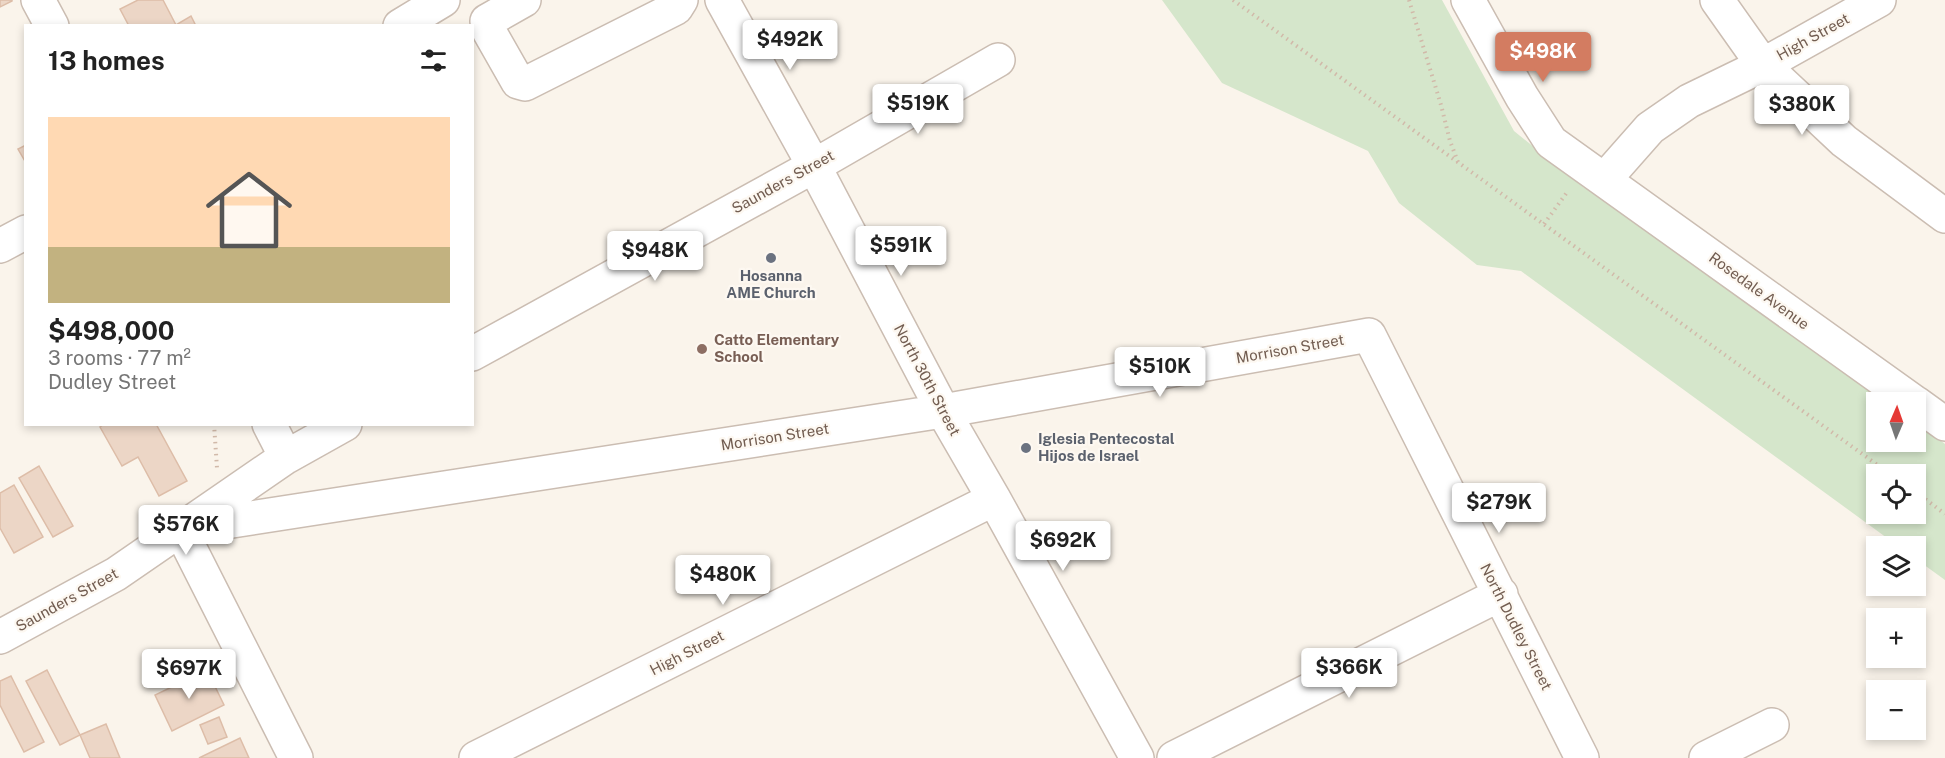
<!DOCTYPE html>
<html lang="en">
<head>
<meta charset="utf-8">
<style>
  :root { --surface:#fff; --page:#f2f2f2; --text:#222; --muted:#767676; --accent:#d37c61 }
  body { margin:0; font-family:"Public Sans",sans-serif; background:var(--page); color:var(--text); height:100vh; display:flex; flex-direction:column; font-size:22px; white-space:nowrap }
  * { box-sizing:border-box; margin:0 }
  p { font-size:20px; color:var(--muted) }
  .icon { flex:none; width:33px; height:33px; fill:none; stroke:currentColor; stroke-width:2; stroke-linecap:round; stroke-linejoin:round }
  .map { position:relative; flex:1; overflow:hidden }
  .drawer { position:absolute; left:24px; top:24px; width:450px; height:402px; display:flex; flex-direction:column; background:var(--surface); border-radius:0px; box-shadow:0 3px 9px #0003 }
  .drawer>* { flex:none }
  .needle { width:39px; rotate:2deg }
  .controls { position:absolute; left:1866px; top:392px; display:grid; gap:12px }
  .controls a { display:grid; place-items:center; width:60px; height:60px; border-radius:0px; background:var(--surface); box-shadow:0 3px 9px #0003; font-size:30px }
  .price { position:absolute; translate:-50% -51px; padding:0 14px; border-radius:6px; background:#fff; color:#222; font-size:20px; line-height:39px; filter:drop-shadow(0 2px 3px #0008) }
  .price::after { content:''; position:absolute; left:50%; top:36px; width:18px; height:14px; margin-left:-9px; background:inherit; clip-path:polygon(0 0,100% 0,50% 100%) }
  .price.active { background:var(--accent); color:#fff }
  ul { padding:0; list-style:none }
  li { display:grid; align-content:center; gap:12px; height:318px; padding:0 24px }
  li span { display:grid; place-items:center; height:186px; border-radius:0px; color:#555 }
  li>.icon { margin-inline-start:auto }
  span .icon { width:108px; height:108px; fill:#fffc; stroke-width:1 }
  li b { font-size:26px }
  h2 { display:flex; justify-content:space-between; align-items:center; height:72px; padding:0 24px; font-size:26px }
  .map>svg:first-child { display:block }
</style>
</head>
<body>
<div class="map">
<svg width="1945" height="758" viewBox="0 0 1945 758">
  <rect width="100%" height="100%" fill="#faf4eb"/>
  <path fill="#d5e6cb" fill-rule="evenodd" d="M1162 0H1442L1514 131 1583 187 1644 223 1888 402H1876V441H1916V422L1945 444V580L1916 559V546H1898L1521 271 1477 265 1399 203 1368 151 1222 83ZM1876 474H1916V513H1876Z"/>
  <path fill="#ecd6c6" stroke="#ddbda8" stroke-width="1.5" d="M0 0H12V1L0 7Z
    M138 0H163L176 25 191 16 196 26H129L120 9Z
    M26 145V163L18 149Z
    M104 424H156L187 481 159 496 138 457 122 466 100 427Z
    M39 466 73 526 53 537 19 478Z
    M14 485 43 537 14 553 0 528V493Z
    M47 670 80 735 60 745 26 681Z
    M207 670 224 705 172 731 155 695Z
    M11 676 44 742 24 752 0 705V681Z
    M219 717 227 737 208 744 200 725Z
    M106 724 120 758H90L80 735Z
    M240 738 249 758H199Z"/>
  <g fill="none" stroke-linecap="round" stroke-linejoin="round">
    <defs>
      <path id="minor" d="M38 0 52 26
        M524 0 487 21 489 31 518 82 525 84 676 8 681 0
        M722 0 814 166 943 411 994 499 1137 758
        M1468 0 1522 97 1551 142 1914 402
        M1717 0 1763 65 1844 141 1945 216
        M400 26 443 0
        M1605 179 1650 128 1689 101 1763 65 1879 0
        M0 246 26 232
        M472 354 814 166 998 60
        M1916 403 1945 424
        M269 424 286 457
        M0 637 116 574 286 457 345 424
        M296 758 180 529 943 411 1369 335 1582 758
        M476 758 994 499
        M1174 758 1501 594
        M1706 758 1772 725"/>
    </defs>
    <use href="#minor" stroke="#cbbdb2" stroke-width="36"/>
    <path stroke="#d1b9a9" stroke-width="4" stroke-dasharray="1.5 4.5" stroke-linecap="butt" d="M1233 0 1890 474
      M1409 0 1441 105 1450 141 1458 162
      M1544 224 1568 191
      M214 424 217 468
      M1916 492 1945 514"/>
    <use href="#minor" stroke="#fff" stroke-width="33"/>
  </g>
  <g fill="#6b7280" stroke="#fdf8f1" stroke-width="2">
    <circle cx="771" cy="258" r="6"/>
    <circle cx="1026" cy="448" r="6"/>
  </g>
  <circle fill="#8d6e63" stroke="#fdf8f1" stroke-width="2" cx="702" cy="349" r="6"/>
  <g text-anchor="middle" stroke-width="4.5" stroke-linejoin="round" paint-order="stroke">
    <g font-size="15" fill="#725d51" stroke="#fdf8f1">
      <text transform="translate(1813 37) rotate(-29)" y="5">High Street</text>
      <text transform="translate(783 182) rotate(-29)" y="5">Saunders Street</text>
      <text transform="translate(1759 291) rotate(36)" y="5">Rosedale Avenue</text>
      <text transform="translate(1290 349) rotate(-10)" y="5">Morrison Street</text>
      <text transform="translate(927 380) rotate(62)" y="5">North 30th Street</text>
      <text transform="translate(775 437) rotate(-9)" y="5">Morrison Street</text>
      <text transform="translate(67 600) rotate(-29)" y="5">Saunders Street</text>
      <text transform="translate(1516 627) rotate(63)" y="5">North Dudley Street</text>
      <text transform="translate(687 653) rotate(-27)" y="5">High Street</text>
    </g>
    <g font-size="15" font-weight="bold" fill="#5b616d" stroke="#fdf8f1">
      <text x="771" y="281">Hosanna<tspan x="771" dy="17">AME Church</tspan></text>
      <text x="1038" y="444" text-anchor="start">Iglesia Pentecostal<tspan x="1038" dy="17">Hijos de Israel</tspan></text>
    </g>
    <g font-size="15" font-weight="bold" fill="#785e54" stroke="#fdf8f1" text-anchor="start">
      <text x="714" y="345">Catto Elementary<tspan x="714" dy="17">School</tspan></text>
    </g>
  </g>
</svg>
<div class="controls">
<a><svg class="needle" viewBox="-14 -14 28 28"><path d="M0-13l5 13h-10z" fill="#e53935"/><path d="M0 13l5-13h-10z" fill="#767676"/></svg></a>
<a><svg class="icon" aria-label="locate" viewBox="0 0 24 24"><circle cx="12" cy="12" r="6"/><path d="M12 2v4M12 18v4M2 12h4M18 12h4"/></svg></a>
<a><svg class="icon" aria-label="layers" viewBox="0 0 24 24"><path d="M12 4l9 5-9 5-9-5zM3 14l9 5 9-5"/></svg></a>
<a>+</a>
<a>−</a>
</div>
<b class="price" style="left:790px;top:71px">$492K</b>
<b class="price active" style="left:1543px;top:83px">$498K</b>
<b class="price" style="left:918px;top:135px">$519K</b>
<b class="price" style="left:1802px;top:136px">$380K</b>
<b class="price" style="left:901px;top:277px">$591K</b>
<b class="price" style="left:655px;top:282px">$948K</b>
<b class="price" style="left:1160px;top:398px">$510K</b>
<b class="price" style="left:1499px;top:534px">$279K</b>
<b class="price" style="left:186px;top:556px">$576K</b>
<b class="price" style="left:1063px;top:572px">$692K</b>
<b class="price" style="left:723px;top:606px">$480K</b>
<b class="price" style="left:1349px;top:699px">$366K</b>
<b class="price" style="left:189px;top:700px">$697K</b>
<section class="drawer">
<h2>13 homes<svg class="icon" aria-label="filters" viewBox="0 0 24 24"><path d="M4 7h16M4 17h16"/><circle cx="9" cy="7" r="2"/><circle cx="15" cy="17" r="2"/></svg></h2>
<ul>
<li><span style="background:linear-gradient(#ffd9b3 70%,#c2b280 0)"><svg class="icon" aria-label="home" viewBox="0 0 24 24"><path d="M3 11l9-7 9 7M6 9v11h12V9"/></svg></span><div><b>$498,000</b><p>3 rooms · 77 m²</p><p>Dudley Street</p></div></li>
</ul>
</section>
</div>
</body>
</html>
